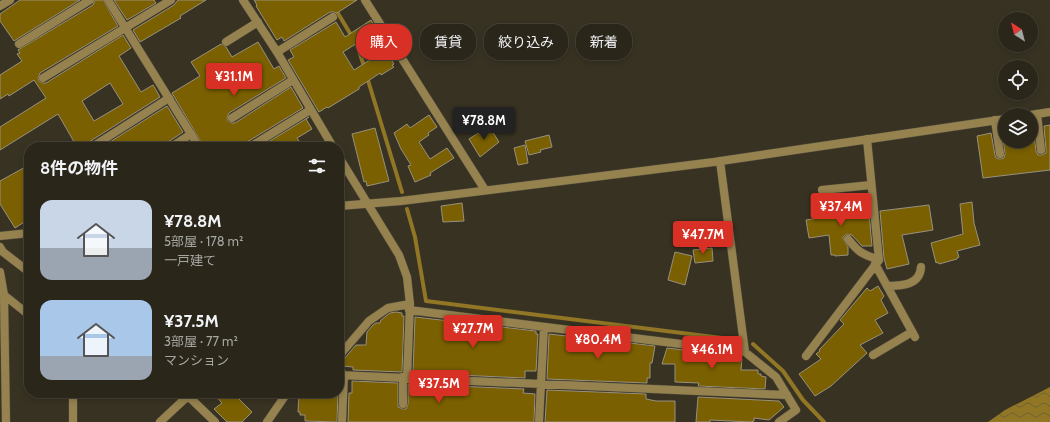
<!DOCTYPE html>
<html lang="ja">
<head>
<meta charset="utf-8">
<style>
  :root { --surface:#2a261a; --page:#363227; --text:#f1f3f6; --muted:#a5a5a2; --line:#464339; --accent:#d93025 }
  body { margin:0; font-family:Cabin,"Noto Sans JP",sans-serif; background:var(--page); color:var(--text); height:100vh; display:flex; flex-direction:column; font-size:15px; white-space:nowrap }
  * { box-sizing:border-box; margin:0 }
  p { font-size:13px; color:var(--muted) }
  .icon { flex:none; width:22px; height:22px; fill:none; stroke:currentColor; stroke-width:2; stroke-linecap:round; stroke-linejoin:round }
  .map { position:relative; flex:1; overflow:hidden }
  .side { position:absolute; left:24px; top:142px; width:320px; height:256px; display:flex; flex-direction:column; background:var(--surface); border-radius:16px; box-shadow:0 2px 6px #0003,0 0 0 1px var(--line) }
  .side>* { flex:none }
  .top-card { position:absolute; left:356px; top:24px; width:380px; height:36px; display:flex; gap:8px }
  .needle { width:26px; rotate:324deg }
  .controls { position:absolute; left:998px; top:12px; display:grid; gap:8px }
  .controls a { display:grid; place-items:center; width:40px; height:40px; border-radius:50%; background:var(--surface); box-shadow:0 2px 6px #0003,0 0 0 1px var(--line); font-size:20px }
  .price { position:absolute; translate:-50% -34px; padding:0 9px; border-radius:4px; background:var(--accent); color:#fff; font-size:13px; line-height:26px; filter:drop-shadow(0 1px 2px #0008) }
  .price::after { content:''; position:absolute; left:50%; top:24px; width:12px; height:9px; margin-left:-6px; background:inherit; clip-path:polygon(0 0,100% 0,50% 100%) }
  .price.current { background:#222; color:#fff }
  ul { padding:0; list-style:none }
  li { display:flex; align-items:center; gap:12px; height:100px; padding:0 16px }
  li span { display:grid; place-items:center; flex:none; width:112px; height:80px; border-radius:12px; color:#555 }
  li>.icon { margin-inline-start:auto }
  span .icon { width:48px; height:48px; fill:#fffc; stroke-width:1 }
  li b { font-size:17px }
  h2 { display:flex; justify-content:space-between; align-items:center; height:48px; padding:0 16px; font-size:17px }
  .pill { padding:0 14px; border-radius:16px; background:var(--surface); box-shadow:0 2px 6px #0003,0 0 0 1px var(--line); font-size:14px; line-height:36px }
  .pill.current { background:var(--accent); color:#fff }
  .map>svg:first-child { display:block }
</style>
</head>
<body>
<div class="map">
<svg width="1050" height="422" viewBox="0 0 1050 422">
  <defs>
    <pattern id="water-waves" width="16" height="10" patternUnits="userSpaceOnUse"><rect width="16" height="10" fill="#907625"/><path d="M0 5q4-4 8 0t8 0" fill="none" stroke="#716234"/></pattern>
  </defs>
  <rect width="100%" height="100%" fill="#383222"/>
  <path fill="url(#water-waves)" d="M1050 387V422H988L1005 410Z"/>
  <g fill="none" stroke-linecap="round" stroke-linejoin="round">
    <path stroke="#907625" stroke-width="4" d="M330 0 357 45 365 69
      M367 77 402 192
      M407 209 415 237 426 301 738 340
      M753 344 783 371 803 400 824 422"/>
  </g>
  <path fill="#7a6000" stroke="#98917e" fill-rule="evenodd" d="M20 0H80L14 41 0 21V14Z
    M95 0H103L118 26 40 73 38 78 39 81 43 83H46L123 35 131 48 119 56 141 92 153 85 160 97 89 142 87 147H77L58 114 0 150V127L46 98 34 80 9 96 8 94 0 99V75L22 61 17 54 20 53 18 50 93 5ZM110 83 123 104 94 121 82 101Z
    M114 0H154L156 3 127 20Z
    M178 0H206L180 16 181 18 140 42 133 30 174 5Z
    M254 0H357L337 13 333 12H330L284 41 282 37 277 40 256 6 257 5Z
    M371 20 391 54 389 56 394 64 392 65 394 67 381 75 380 73 359 87V89L328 108 327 107 319 112 288 60 294 57 290 50 336 22 345 37ZM362 40 373 58 354 70 343 52Z
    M258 42 274 69 279 66 286 78 229 113 227 118 228 121 232 123H235L291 87 303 108 247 142 245 147H204L172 93 200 76 191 62 221 44 226 47 232 57Z
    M167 106 183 132 168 142 166 147H102Z
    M429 115 437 127 428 133 429 135 419 142 430 159 447 148 454 158 430 173 431 175 415 182 408 166 411 165 401 149 394 133 407 124 410 128Z
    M309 117 306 119 312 129 297 138 299 141 290 147H260Z
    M1050 125V170L983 178 977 136 991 133 995 155 996 158 1000 159 1004 158 1005 154 1002 131 1005 130V141H1031V128L1033 127 1036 151 1038 155H1042L1046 153V150L1044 126Z
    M489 126 499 142 480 157 469 139Z
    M375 128 389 181 367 186 366 181 364 182 352 134Z
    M549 135 552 147 540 150 541 152 529 155 525 141Z
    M525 145 528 163 518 165 514 148Z
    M29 165V219L15 228 0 204V181Z
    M972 202 974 223 980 245 957 251 959 257 957 258V259L939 264 938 262 936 263 931 243 963 234 960 204Z
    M462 203 464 221 443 222 441 206Z
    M847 204V208L866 207 867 213H869L872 246H862L852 235 847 234 843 237V239L848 247V255L835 256V255H831L829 235 809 238 806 220 818 218 817 207Z
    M929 205 933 230 902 235 909 264 887 269 884 258 880 211Z
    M712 248 713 261 695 263 693 250Z
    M675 252 692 256 685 285 668 280Z
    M878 286 884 296 881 300 888 313 875 320 883 333 860 345 867 353 831 386 815 396 799 374 821 359 816 354 820 351 819 350 844 324 840 320 867 288 870 291Z
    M396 312 402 313V316H404L402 372 353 370V367L342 366 344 359 356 345H366L367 332 373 325 376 323H380L381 320 390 313Z
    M415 317 536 331V334H538L536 371H525V378L413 373Z
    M549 334 585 338 595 339 594 341H613L655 346 652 363H650V378H647V383L547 379Z
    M667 348 692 351 691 354H715L724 356 726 358 742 359 741 370H758V374H761V376L766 377 765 389 698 386 699 383 675 382V364H662Z
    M352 381 398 383V407L403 409H406L408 404V384L524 389 523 393 535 394 534 422H348L349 393H352Z
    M547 390 646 394V399L656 401H675V422H545Z
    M213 393H233L252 412 242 422H227L214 409 222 403Z
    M299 393H338L337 422 305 421V415H300V412H298Z
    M698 397 779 401 784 407 769 420 754 418V421L751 422 710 420V422H696Z"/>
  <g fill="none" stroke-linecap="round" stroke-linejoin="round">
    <defs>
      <path id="service" d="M0 6 10 0
        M19 44 90 0
        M277 52 333 17
        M43 78 125 28
        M1037 114 1041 150
        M232 118 293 80
        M995 120 1000 154
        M92 147 169 98
        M171 147 191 134
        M822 190 871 185
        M848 239C859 253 862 254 879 260
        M873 355 912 332"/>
      <path id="minor" d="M108 0 199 147
        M243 0 277 52 333 147
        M365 0 485 190
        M125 28 171 0
        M226 42 258 22
        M1031 115 1050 112
        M250 147 310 110
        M339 157 399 255 407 277 410 304 407 378
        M720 161 745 352
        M339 206 401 201 714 162 1005 119
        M0 236 29 233
        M0 247 3 252 29 272
        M875 264 915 337
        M0 272 4 295 6 422
        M887 286C902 286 920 285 921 267
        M4 295 29 315
        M409 310 745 352 776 377 796 410 779 422
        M339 356 369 321 388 308 410 304
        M806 356 879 260 867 139
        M341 372 344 375 342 422
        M339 375 787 395
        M73 393V422
        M185 393 215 422
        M403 404V377
        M160 422 189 395
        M267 422 287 393
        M539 422 544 327"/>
    </defs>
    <use href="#service" stroke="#534d3e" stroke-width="9"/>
    <use href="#minor" stroke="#534d3e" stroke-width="9"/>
    <use href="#service" stroke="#95824f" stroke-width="8"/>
    <use href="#minor" stroke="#95824f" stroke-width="8"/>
  </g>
</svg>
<div class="controls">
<a><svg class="needle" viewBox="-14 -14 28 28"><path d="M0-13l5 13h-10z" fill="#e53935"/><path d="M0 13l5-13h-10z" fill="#a5a5a2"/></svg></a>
<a><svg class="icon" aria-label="locate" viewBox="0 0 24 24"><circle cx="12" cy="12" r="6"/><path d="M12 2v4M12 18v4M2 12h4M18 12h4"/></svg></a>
<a><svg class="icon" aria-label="layers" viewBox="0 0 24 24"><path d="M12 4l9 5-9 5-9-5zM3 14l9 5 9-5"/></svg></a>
</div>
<b class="price" style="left:234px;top:97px">¥31.1M</b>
<b class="price current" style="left:484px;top:141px">¥78.8M</b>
<b class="price" style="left:841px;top:227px">¥37.4M</b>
<b class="price" style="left:703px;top:255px">¥47.7M</b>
<b class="price" style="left:473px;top:349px">¥27.7M</b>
<b class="price" style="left:598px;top:360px">¥80.4M</b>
<b class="price" style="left:712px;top:370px">¥46.1M</b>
<b class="price" style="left:439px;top:404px">¥37.5M</b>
<div class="top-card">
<a class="pill current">購入</a>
<a class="pill">賃貸</a>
<a class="pill">絞り込み</a>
<a class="pill">新着</a>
</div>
<section class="side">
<h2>8件の物件<svg class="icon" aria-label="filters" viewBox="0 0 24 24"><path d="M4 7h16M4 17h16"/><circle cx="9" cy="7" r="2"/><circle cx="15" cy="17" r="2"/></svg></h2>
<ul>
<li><span style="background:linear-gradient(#c9d6e8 60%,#9aa5b1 0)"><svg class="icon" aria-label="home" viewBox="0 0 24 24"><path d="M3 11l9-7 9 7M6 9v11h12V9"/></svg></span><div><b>¥78.8M</b><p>5部屋 · 178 m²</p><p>一戸建て</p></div></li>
<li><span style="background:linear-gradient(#a9c7e8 70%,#9aa5b1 0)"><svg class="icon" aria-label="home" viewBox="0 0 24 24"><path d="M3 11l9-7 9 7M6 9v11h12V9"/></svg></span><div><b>¥37.5M</b><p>3部屋 · 77 m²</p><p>マンション</p></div></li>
</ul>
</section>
</div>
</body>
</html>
